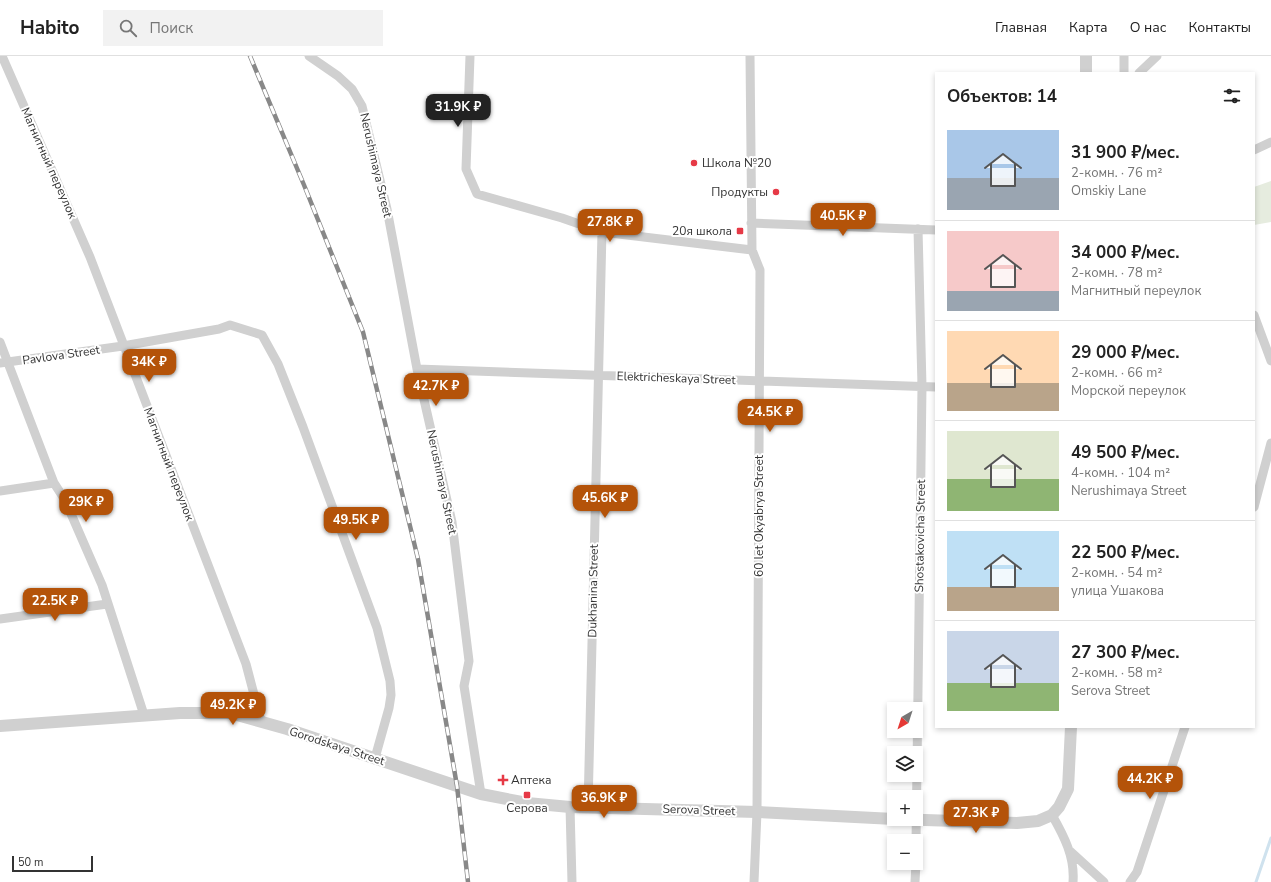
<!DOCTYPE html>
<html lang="ru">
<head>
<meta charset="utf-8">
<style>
  :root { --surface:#fff; --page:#f2f2f2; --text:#222; --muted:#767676; --line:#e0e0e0; --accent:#b45309 }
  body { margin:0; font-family:"Nunito Sans",sans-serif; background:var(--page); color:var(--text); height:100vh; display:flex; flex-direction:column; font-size:15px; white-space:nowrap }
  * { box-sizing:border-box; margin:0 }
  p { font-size:13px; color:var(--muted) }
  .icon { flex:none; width:22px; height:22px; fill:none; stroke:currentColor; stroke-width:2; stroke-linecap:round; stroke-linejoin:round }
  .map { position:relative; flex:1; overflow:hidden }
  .drawer { position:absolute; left:935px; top:16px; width:320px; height:656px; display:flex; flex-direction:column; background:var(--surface); border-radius:0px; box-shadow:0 2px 6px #0003 }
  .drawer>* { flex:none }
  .needle { width:26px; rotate:219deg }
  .tools { position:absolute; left:887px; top:646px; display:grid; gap:8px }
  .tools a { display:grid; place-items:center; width:36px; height:36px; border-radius:0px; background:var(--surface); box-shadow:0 2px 6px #0003; font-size:20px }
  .scale { position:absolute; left:12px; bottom:10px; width:81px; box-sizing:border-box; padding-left:4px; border:2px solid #333; border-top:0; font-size:11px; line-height:14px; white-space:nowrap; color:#333; -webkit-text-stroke:3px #fff; paint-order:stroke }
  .price { position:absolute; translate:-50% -34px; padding:0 9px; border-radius:8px; background:var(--accent); color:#fff; font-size:13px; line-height:26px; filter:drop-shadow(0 1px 2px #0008) }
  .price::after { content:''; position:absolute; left:50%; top:24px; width:12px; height:9px; margin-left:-6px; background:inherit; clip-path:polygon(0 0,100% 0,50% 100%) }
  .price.selected { background:#222; color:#fff }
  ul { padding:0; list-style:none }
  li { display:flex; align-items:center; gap:12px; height:100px; padding:0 12px }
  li+li { border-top:1px solid var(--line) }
  li span { display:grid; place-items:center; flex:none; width:112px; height:80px; border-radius:0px; color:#555 }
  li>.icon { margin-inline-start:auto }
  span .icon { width:48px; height:48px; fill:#fffc; stroke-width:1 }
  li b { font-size:17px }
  h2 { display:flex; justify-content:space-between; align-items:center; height:48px; padding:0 12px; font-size:17px }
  header { display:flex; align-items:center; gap:24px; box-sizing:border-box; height:56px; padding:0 20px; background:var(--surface); border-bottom:1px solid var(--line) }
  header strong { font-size:19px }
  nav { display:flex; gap:22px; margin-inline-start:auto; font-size:14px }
  .search { width:280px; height:36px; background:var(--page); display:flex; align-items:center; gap:10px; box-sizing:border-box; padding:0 14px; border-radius:0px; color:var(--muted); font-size:15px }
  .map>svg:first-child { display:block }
</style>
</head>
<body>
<header>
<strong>Habito</strong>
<div class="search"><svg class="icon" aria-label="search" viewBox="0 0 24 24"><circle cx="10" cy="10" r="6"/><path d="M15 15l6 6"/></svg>Поиск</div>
<nav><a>Главная</a><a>Карта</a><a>О нас</a><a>Контакты</a></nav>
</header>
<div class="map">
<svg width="1271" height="826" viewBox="0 0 1271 826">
  <rect width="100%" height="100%" fill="#fff"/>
  <path fill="#e6ecdf" d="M1271 125V166L1254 169V131Z"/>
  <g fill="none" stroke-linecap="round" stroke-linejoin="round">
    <path stroke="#cfe2ee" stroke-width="3" d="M1256 826 1271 782"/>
    <path stroke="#d0d0d0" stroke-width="9" d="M2 0 90 201 246 608 261 665
      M309 0 338 20 352 33 362 50 387 153 417 313 452 466 469 605 464 630 481 738
      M470 0 466 113 477 138 562 162 602 176 752 194
      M750 0 752 194 760 214 757 756 754 826
      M1124 17V0
      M1139 17 1157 0
      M1254 94 1271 86
      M751 167 936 174
      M1254 259 1271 305
      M0 286 54 427 65 444 102 529 144 659
      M0 307 123 290 219 273 230 269 262 279 278 308 303 371 377 572 390 625 391 639 389 652 375 702
      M417 313 936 331
      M0 435 54 427
      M1254 451 1271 387
      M0 563 107 548
      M570 751 572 826
      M588 751 602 176
      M1052 759C1064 780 1075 801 1073 826
      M916 787 922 330 918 173
      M1070 795 1104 826
      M915 826 916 807
      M1130 826 1137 816 1185 671"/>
    <path stroke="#d0d0d0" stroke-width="12" d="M1086 17V0
      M0 670 180 657H230L287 673 481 738 527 747 570 751 757 756 894 763
      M894 763 1017 767 1038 765 1052 759 1059 751 1068 733 1071 671"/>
    <defs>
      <path id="rail" d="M250 0 304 129 363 276 418 503 457 730 468 826"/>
    </defs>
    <use href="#rail" stroke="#888" stroke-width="4.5"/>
    <use href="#rail" stroke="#fff" stroke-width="3" stroke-dasharray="9" stroke-linecap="butt"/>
  </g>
  <g fill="#e63946" stroke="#fff" stroke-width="1.5">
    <circle cx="694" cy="107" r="4"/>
    <circle cx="776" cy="136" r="4"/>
    <rect x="736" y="171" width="8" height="8" rx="2"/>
    <path d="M501 718h4v4h4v4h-4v4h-4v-4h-4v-4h4z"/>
    <rect x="523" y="735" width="8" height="8" rx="2"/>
  </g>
  <g text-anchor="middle" stroke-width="4" stroke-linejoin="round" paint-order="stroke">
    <g font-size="12" fill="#333" stroke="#fff">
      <text transform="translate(49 107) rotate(66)" y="4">Магнитный переулок</text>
      <text transform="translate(376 109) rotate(77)" y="4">Nerushimaya Street</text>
      <text transform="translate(61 299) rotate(-8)" y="4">Pavlova Street</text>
      <text transform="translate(676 322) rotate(2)" y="4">Elektricheskaya Street</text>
      <text transform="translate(169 408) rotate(69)" y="4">Магнитный переулок</text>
      <text transform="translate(442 426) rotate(78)" y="4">Nerushimaya Street</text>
      <text transform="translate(759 460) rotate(-90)" y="4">60 let Okyabrya Street</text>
      <text transform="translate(920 480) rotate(-89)" y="4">Shostakovicha Street</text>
      <text transform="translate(593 535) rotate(-89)" y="4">Dukhanina Street</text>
      <text transform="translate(337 690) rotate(18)" y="4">Gorodskaya Street</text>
      <text transform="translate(699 754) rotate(2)" y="4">Serova Street</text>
    </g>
    <g font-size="12" fill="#333" stroke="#fff" text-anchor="start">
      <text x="702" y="111">Школа №20</text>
      <text x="768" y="140" text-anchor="end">Продукты</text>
      <text x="732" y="179" text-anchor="end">20я школа</text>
      <text x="511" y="728">Аптека</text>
      <text x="527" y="756" text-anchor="middle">Серова</text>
    </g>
  </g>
</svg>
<div class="tools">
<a><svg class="needle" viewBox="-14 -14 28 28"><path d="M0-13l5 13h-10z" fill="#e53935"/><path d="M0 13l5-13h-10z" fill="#767676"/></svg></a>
<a><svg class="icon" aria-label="layers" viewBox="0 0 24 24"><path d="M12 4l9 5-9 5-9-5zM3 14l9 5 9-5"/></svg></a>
<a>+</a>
<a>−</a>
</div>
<div class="scale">50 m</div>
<b class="price selected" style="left:458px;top:72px">31.9K ₽</b>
<b class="price" style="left:843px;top:181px">40.5K ₽</b>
<b class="price" style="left:610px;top:187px">27.8K ₽</b>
<b class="price" style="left:149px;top:327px">34K ₽</b>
<b class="price" style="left:436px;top:351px">42.7K ₽</b>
<b class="price" style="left:770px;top:377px">24.5K ₽</b>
<b class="price" style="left:605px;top:463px">45.6K ₽</b>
<b class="price" style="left:86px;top:467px">29K ₽</b>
<b class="price" style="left:356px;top:485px">49.5K ₽</b>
<b class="price" style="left:55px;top:566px">22.5K ₽</b>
<b class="price" style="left:233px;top:670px">49.2K ₽</b>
<b class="price" style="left:1150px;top:744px">44.2K ₽</b>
<b class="price" style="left:604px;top:763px">36.9K ₽</b>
<b class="price" style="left:976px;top:778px">27.3K ₽</b>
<section class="drawer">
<h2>Объектов: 14<svg class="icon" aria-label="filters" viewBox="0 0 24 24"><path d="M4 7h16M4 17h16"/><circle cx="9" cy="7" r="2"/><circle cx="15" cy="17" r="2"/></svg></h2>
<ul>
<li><span style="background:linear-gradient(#a9c7e8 60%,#9aa5b1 0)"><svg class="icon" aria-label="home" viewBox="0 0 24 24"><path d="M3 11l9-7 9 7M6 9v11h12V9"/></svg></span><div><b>31 900 ₽/мес.</b><p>2-комн. · 76 m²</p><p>Omskiy Lane</p></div></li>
<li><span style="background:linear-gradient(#f6c9c9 75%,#9aa5b1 0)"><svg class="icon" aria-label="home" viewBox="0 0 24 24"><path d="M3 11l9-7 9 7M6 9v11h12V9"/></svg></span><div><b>34 000 ₽/мес.</b><p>2-комн. · 78 m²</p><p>Магнитный переулок</p></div></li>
<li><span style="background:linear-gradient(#ffd9b3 65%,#b9a48a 0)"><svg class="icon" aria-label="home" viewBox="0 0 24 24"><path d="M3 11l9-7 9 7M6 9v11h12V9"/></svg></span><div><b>29 000 ₽/мес.</b><p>2-комн. · 66 m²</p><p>Морской переулок</p></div></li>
<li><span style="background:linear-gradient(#dfe7d0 60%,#8fb573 0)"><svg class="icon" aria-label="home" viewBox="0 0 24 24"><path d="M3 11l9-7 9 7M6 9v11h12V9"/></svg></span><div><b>49 500 ₽/мес.</b><p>4-комн. · 104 m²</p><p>Nerushimaya Street</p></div></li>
<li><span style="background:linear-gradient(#bfe0f5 70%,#b9a48a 0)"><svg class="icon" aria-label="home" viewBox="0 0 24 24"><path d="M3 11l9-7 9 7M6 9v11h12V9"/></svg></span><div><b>22 500 ₽/мес.</b><p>2-комн. · 54 m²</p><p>улица Ушакова</p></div></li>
<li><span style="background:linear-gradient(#c9d6e8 65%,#8fb573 0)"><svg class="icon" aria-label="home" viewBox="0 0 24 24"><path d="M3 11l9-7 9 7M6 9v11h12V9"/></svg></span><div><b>27 300 ₽/мес.</b><p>2-комн. · 58 m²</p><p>Serova Street</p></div></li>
</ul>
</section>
</div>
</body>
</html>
